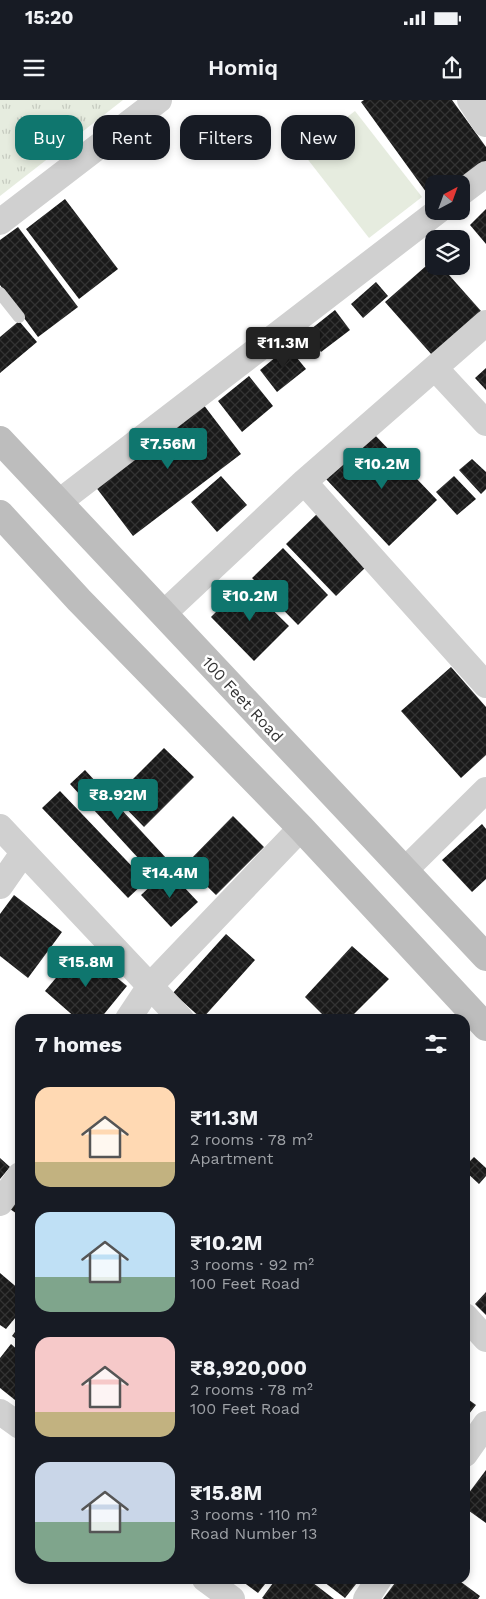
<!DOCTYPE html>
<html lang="en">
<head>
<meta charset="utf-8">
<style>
  :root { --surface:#171b24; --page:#20242c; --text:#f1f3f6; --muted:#9ea1a6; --accent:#0f766e }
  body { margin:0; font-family:"Work Sans",sans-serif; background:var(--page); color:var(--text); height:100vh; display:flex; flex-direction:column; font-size:19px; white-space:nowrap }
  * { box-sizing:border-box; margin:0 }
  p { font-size:16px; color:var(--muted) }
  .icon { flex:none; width:28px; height:28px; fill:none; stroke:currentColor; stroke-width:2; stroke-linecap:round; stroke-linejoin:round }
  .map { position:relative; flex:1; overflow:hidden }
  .panel { position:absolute; left:15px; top:914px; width:455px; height:570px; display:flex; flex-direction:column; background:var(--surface); border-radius:15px; box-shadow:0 2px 8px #0003 }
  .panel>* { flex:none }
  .guide { position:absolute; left:15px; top:15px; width:456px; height:45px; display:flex; gap:10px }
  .needle { width:32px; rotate:41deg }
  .controls { position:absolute; left:425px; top:75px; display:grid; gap:10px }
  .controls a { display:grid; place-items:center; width:45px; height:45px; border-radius:10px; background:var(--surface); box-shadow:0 2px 8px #0003; font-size:25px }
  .price { position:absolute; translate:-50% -42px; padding:0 11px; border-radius:5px; background:var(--accent); color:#fff; font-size:16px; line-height:32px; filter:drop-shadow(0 1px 2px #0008) }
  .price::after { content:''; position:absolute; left:50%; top:30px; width:15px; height:11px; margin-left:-8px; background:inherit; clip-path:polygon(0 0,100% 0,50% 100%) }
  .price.on { background:#222; color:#fff }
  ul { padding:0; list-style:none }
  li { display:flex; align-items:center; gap:15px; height:125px; padding:0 20px }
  li span { display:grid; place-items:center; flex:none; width:140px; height:100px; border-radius:15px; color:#555 }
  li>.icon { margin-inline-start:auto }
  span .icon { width:60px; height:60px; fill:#fffc; stroke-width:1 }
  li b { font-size:21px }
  h2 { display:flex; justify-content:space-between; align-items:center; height:60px; padding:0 20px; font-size:21px }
  .tag { padding:0 18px; border-radius:15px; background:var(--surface); box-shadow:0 2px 8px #0003; font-size:18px; line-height:45px }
  .tag.on { background:var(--accent); color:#fff }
  .status { display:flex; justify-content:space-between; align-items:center; height:35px; padding:0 25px; background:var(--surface); direction:ltr }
  .status svg { height:14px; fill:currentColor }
  header { display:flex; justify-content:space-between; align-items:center; height:65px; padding:0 20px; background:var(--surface); font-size:22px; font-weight:600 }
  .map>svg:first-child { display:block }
</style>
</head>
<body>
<div class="status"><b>15:20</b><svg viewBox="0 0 49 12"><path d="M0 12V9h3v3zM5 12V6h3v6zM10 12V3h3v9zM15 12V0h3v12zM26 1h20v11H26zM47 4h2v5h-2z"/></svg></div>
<header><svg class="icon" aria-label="menu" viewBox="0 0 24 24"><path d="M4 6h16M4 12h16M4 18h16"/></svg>Homiq<svg class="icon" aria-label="share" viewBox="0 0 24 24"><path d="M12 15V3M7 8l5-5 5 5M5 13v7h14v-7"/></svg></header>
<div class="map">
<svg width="486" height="1499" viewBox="0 0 486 1499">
  <defs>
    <pattern id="grass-tufts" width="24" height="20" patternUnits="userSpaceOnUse" patternTransform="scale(1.25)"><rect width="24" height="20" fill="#e6ecdf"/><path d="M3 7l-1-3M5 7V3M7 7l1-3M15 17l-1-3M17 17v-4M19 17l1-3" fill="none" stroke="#c6cbc0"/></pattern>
    <pattern id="building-cross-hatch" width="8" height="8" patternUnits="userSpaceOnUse" patternTransform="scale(1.25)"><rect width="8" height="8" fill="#1a1a1a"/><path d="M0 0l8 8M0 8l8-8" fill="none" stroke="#333"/></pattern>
  </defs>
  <rect width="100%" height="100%" fill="#fff"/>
  <path fill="url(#grass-tufts)" d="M0 0H123L0 96Z"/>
  <path fill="#e6ecdf" d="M355 11 422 97 369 138 302 52Z"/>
  <path fill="url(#building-cross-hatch)" d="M364 0H452L486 47V65L460 84H434V103L361 2Z
    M65 99 118 169 79 199 26 129Z
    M486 109V144L470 125Z
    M18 127 78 207 38 237 0 185V140Z
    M434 159V166H441L481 211 432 255 385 202Z
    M376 182 388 196 363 218 351 204Z
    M335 210 350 230 321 252 306 233Z
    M19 221 37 242 0 273V237Z
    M288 247 306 269 277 292 260 270Z
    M486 268V290L475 278Z
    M249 276 273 306 242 332 218 301Z
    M203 304 241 354 133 436 95 386Z
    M374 334 437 400 389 446 326 379Z
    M472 359 486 372V389L481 394 459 370Z
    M221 376 247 405 217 432 191 402Z
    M454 376 476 399 457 415 436 392Z
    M319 412 369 464 336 496 286 444Z
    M283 448 328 495 298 525 252 478Z
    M245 483 289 526 254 561 211 517Z
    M451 567 486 607V655L461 678 401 611Z
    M164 648 194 677 144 727 115 697Z
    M85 670 166 758 151 772 70 684Z
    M60 691 146 781 128 798 42 708Z
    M233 716 264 747 216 795 185 765Z
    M482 724 486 729V779L472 792 442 760Z
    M168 770 198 802 171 827 141 795Z
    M14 795 62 832 28 878 0 856V814Z
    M226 834 255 860 202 919 173 893Z
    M352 846 389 879 349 919H327L305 897Z
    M81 848 127 886 100 919H77L45 891Z
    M474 1057 486 1068V1076L479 1084 465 1071V1066Z
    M0 1058 10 1067 0 1079Z
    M20 1096V1116L10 1109Z
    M0 1173 20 1190V1212L6 1229 0 1225Z
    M486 1192V1215L475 1204Z
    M20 1225V1242L12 1236Z
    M11 1244 20 1252V1304L0 1288V1258Z
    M465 1297 476 1305 465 1319Z
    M486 1370V1423L465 1408V1398Z
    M239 1479H269L258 1493Z
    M276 1479H308L334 1499H264L262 1498Z
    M320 1479H360L345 1498Z
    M398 1479H457L480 1496 478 1499H383Z"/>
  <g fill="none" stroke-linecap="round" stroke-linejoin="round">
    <path stroke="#d0d0d0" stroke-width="12" d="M0 193 19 217"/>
    <path stroke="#d0d0d0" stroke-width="26" d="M461 93 486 74
      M0 122 159 0
      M435 268 486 323
      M304 382 486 585
      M59 402 438 111
      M163 514 304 382 486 223
      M0 727 181 919
      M405 770 486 690
      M0 786 23 753
      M128 919 150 886 301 728
      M0 1103 20 1075
      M465 1216 486 1239
      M0 1312 20 1326
      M465 1354 486 1324
      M205 1479 232 1499
      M366 1499 379 1479"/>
    <path stroke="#d0d0d0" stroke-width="28" d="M471 0 486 23"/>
    <path stroke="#bdbdbd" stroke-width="28" d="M0 340 486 857
      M0 414 79 500 301 728 486 927"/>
  </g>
  <g text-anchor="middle" stroke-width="5" stroke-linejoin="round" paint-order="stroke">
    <g font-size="16" fill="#333" stroke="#fff">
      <text transform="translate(243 599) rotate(47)" y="6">100 Feet Road</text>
    </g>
  </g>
</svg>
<div class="controls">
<a><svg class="needle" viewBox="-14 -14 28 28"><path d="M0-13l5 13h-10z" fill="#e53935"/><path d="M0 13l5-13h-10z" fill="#9ea1a6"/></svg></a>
<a><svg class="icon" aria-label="layers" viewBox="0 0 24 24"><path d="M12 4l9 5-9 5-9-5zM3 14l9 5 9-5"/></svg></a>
</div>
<b class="price on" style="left:283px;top:269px">₹11.3M</b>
<b class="price" style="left:168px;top:370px">₹7.56M</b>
<b class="price" style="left:382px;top:390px">₹10.2M</b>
<b class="price" style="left:250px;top:522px">₹10.2M</b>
<b class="price" style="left:118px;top:721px">₹8.92M</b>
<b class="price" style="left:170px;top:799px">₹14.4M</b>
<b class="price" style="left:86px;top:888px">₹15.8M</b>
<div class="guide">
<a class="tag on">Buy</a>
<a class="tag">Rent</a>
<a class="tag">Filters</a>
<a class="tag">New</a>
</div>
<section class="panel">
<h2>7 homes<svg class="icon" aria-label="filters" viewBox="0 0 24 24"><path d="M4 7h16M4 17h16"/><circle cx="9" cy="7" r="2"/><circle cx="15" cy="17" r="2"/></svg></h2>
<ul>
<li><span style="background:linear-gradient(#ffd9b3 75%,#c2b280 0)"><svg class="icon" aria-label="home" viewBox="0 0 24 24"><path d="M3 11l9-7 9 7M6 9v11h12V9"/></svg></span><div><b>₹11.3M</b><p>2 rooms · 78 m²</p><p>Apartment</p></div></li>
<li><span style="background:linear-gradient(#bfe0f5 65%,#7fa58c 0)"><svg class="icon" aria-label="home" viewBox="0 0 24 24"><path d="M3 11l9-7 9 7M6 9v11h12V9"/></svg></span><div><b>₹10.2M</b><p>3 rooms · 92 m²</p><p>100 Feet Road</p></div></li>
<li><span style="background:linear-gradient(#f6c9c9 75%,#c2b280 0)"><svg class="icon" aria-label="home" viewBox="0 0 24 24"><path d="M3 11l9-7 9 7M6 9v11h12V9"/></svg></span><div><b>₹8,920,000</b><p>2 rooms · 78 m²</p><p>100 Feet Road</p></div></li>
<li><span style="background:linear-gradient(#c9d6e8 60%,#7fa58c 0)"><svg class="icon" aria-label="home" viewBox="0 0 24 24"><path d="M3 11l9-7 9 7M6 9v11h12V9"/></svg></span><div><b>₹15.8M</b><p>3 rooms · 110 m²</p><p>Road Number 13</p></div></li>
</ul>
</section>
</div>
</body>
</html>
